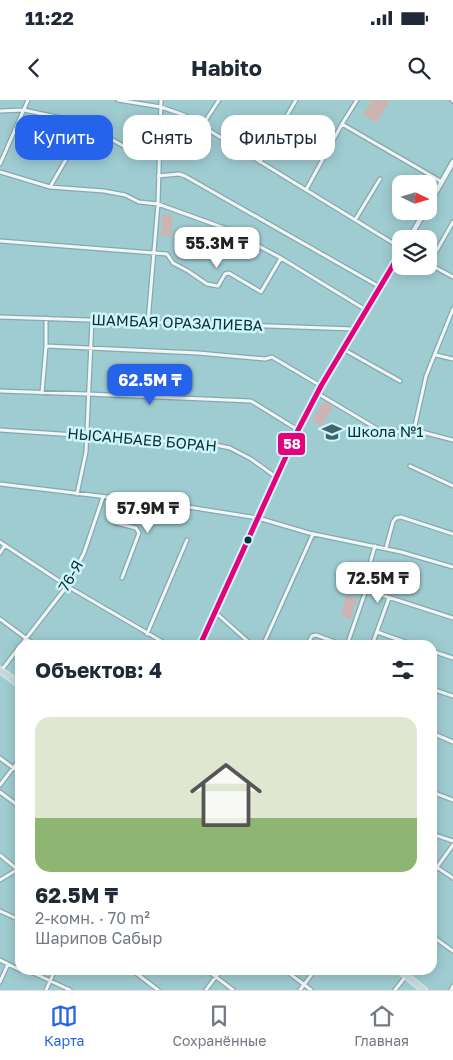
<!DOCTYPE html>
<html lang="ru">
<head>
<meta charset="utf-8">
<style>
  :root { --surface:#fff; --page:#f6f6f7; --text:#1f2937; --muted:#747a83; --line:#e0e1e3; --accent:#2563eb }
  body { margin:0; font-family:"Golos Text",sans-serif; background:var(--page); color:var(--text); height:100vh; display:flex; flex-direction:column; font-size:19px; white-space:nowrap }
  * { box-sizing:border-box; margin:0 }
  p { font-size:16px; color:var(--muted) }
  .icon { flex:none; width:28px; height:28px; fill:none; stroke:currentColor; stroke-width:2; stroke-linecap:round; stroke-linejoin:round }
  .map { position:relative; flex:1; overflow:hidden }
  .drawer { position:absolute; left:15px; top:540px; width:422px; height:335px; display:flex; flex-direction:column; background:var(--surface); border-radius:15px; box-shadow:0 2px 12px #0003 }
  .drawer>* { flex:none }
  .banner { position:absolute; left:15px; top:15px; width:424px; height:45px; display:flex; gap:10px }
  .needle { width:32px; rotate:95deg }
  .controls { position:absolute; left:392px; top:75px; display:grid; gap:10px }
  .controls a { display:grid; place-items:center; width:45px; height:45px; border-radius:10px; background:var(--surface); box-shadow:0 2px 12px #0003; font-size:25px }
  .price { position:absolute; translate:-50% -42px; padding:0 11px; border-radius:10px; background:#fff; color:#222; font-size:16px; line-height:32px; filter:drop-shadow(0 1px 2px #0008) }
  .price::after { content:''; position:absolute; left:50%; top:30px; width:15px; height:11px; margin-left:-8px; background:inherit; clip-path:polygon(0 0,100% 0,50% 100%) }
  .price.active { background:var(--accent); color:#fff }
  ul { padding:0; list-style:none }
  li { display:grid; align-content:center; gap:10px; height:265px; padding:0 20px }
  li+li { border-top:1px solid var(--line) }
  li span { display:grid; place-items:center; height:155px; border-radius:15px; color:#555 }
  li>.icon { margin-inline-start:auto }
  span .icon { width:90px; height:90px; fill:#fffc; stroke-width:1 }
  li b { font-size:21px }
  h2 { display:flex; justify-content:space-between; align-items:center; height:60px; padding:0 20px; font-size:21px }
  .chip { padding:0 18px; border-radius:15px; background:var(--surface); box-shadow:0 2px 12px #0003; font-size:18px; line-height:45px }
  .chip.active { background:var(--accent); color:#fff }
  .status { display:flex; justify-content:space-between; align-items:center; height:35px; padding:0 25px; background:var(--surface); direction:ltr }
  .status svg { height:14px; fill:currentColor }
  header { display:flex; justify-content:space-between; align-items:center; height:65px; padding:0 20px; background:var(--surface); font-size:22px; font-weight:700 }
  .tab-bar { display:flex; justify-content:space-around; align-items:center; height:70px; border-top:1px solid var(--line); background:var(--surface); font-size:14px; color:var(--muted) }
  .tab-bar a { display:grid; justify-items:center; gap:2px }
  .tab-bar .active { color:var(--accent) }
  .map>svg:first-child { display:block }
</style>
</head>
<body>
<div class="status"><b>11:22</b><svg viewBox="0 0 49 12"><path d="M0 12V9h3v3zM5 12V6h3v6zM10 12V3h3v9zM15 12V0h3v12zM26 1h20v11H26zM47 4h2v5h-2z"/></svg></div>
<header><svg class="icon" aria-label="back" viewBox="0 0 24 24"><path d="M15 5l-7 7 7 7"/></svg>Habito<svg class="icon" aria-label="search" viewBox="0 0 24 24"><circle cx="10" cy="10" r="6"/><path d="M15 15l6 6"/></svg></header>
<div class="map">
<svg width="453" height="890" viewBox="0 0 453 890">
  <rect width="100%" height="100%" fill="#9fccd1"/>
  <path fill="#cdb3b2" d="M372 0 390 1 376 23 363 14Z
    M162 114 173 115 171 136H161Z
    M324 301 333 307 321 326 312 320Z
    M346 496 356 498 351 519 341 516Z"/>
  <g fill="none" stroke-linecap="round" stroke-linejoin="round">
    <defs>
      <path id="street" d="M118 0 161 7 184 15 401 148
        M452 0 453 1
        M0 11 24 10 80 22 129 49
        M342 24 442 82
        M202 26 219 0
        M260 62 296 0
        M0 64 28 0
        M0 72 50 87 104 91 125 95 139 102 158 104 227 129 281 158 366 210
        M158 76 179 74 185 76 380 187
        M50 87 86 25
        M306 90 342 24 357 0
        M355 120 380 79
        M0 141 167 154 173 163 188 171 207 184 218 186 225 174 229 173 261 192 281 158
        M429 164 453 122
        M429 164 453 177
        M0 217 354 229
        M148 222 158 104 161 0
        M46 246 198 253 265 259 272 257 321 286
        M343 249 400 281
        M436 255 453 259
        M0 291 87 294 251 301 298 330
        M42 293 46 246V218
        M317 293 384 333 414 330 453 340
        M0 330 211 344 230 348 251 359 276 377
        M414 330 426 276 453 209
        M410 366 453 386
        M0 384 182 406 258 418 309 433 401 452 453 467
        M77 394 86 352 92 220
        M117 398 115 421 116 423 136 428 139 433 122 478
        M0 442 67 486 168 545
        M375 446 364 484 366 490 453 518
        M386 448 393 422 396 418 401 417 453 434
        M0 453 5 445
        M215 512 252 545
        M0 519 35 545
        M377 532 414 545
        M147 534 187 440
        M21 545 67 486 84 453 103 397
        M263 545 313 434
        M307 545 312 536 316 535 343 545
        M347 545 366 490
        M372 545 389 498
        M432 551 453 558
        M1 571 20 546
        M432 589 453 596
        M432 633 453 642
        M0 658 20 673
        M0 685 20 659
        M0 692 20 707
        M432 692 453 700
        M432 734 453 741
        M0 755 17 769
        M432 764 453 778
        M432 774 453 745
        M0 780 20 768
        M0 811 20 820
        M432 836 453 851
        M0 860 20 870
        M21 870 29 871 70 890
        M132 870 158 890
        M207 870 233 890
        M285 870 311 890
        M0 882 8 864
        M46 890 55 870
        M206 890 221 870
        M300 890 315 870
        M395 890 406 876
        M451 890 453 886"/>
      <path id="secondary" d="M429 104 453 62
        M409 139 425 111
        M200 545 298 330 321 286 401 152"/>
      <path id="highway" d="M0 570 20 585
        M399 870 424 890"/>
    </defs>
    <use href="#street" stroke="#85a9ac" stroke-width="5.5"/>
    <use href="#secondary" stroke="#85a9ac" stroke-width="7"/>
    <use href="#highway" stroke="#d4e8ea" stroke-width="8"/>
    <use href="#street" stroke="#f1f7f8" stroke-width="3"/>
    <use href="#secondary" stroke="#f1f7f8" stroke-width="4.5"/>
    <use href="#highway" stroke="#c5dadc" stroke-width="5.5"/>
    <defs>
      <path id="bus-1" d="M200 545 298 330 321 286 401 152"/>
    </defs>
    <use href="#bus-1" stroke="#cff6fa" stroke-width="9"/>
    <use href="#bus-1" stroke="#e5007d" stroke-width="5"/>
  </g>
  <defs>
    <symbol id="school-bare" viewBox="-9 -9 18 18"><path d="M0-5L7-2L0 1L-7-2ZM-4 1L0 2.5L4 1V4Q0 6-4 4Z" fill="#3f666a" stroke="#cff6fa" stroke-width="2.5" paint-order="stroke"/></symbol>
  </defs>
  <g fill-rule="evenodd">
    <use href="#school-bare" x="318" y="318" width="28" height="28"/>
  </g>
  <circle fill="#0b2f32" stroke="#cff6fa" stroke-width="2" cx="248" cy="440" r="4.5"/>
  <g text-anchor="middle" stroke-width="5" stroke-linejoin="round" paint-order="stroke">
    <g font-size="15" fill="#0b2f32" stroke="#cff6fa">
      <text transform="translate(177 223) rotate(2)" y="5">ШАМБАЯ ОРАЗАЛИЕВА</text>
      <text transform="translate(142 340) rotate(5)" y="5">НЫСАНБАЕВ БОРАН</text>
      <text transform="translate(71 476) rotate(-60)" y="5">76-Я</text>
    </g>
    <g font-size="15" fill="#0b2f32" stroke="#cff6fa" text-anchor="start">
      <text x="347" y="337">Школа №1</text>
    </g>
  </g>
  <rect stroke="#cff6fa" stroke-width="2" x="277" y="332" width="29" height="24" rx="5" fill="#e5007d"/>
  <g font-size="14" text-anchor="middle" font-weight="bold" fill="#fff">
    <text x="292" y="349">58</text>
  </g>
</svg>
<div class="controls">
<a><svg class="needle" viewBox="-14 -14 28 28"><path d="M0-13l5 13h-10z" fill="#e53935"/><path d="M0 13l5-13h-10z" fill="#747a83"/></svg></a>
<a><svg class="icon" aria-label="layers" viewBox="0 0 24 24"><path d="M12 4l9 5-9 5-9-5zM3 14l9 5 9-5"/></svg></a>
</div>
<b class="price" style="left:217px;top:169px">55.3M ₸</b>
<b class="price active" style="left:150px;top:306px">62.5M ₸</b>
<b class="price" style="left:148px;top:434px">57.9M ₸</b>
<b class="price" style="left:378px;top:504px">72.5M ₸</b>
<div class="banner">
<a class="chip active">Купить</a>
<a class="chip">Снять</a>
<a class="chip">Фильтры</a>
</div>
<section class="drawer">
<h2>Объектов: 4<svg class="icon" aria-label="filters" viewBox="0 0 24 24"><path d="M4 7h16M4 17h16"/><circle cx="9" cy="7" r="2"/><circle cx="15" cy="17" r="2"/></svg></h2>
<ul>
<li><span style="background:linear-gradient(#dfe7d0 65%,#8fb573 0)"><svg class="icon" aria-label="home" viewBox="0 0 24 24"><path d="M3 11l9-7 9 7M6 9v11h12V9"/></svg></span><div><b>62.5M ₸</b><p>2-комн. · 70 m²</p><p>Шарипов Сабыр</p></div></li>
</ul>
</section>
</div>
<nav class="tab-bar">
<a class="active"><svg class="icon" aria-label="map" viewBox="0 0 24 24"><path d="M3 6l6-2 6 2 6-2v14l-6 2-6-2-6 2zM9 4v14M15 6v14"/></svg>Карта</a>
<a><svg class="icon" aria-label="saved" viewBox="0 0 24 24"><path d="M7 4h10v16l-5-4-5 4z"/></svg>Сохранённые</a>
<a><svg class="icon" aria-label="home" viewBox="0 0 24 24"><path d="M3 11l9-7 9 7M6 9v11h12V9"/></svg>Главная</a>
</nav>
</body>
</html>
